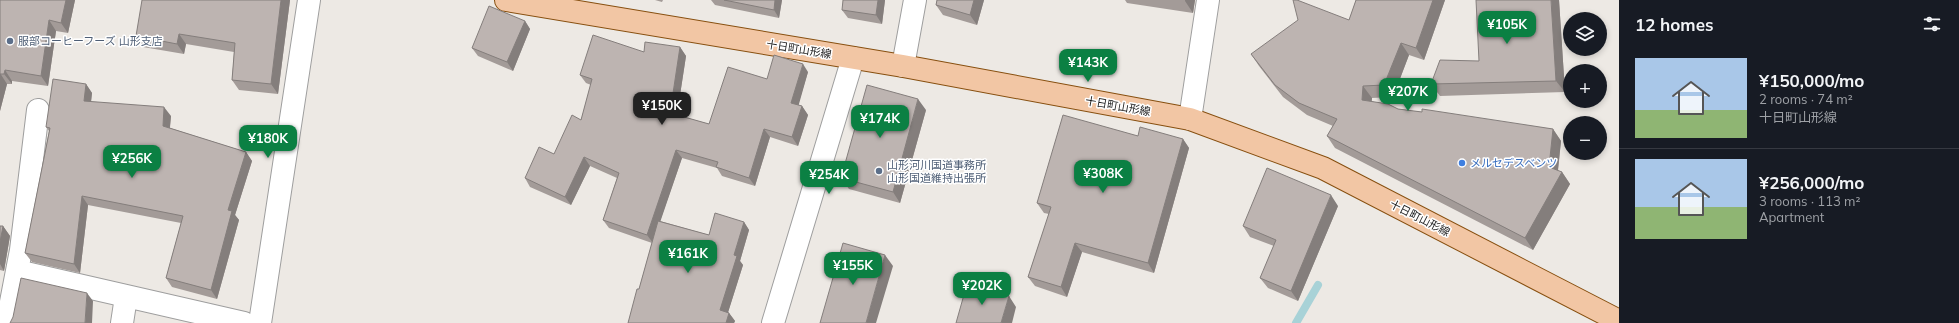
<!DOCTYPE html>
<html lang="en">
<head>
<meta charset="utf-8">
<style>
  :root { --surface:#171b24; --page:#20242c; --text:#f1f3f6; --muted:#9ea1a6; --line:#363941; --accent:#0b8043 }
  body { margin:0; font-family:Mulish,"Noto Sans JP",sans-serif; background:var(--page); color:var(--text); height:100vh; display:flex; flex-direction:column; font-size:15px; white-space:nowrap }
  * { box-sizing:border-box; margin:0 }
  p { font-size:13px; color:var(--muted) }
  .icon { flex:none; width:22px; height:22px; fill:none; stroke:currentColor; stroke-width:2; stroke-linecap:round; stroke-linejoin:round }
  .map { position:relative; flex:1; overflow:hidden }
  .panel { display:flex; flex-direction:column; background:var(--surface); width:340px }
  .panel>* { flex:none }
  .tools { position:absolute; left:1563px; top:12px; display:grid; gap:8px }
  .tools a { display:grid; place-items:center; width:44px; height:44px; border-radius:50%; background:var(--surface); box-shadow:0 2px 6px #0003; font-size:20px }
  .price { position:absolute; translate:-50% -34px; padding:0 9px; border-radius:8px; background:var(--accent); color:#fff; font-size:13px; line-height:26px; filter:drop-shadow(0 1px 2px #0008) }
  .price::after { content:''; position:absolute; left:50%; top:24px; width:12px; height:9px; margin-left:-6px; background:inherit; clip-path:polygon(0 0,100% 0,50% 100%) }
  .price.selected { background:#222; color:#fff }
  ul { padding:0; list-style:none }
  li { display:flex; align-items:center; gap:12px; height:100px; padding:0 16px }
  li+li { border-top:1px solid var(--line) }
  li span { display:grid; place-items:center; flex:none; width:112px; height:80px; border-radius:0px; color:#555 }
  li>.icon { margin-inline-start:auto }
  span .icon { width:48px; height:48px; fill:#fffc; stroke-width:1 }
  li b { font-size:17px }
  h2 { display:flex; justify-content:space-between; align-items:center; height:48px; padding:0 16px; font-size:17px }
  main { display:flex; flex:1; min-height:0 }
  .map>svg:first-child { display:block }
</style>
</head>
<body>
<main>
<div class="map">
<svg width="1619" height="323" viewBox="0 0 1619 323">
  <rect width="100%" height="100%" fill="#ede9e4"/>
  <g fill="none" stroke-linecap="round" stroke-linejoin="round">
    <path stroke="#a8d2d7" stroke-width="8" d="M1296 323 1318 285"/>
    <defs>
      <path id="minor" d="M903 66 915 0
        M1190 119 1208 0
        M17 271 244 323
        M7 323 21 250 38 110
        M122 323 126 297
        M260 323 309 0
        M773 323 853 58"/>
      <path id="major" d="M506 0 903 66 1190 119 1323 168 1619 321"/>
    </defs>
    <use href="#minor" stroke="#9e9e9e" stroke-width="24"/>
    <use href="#major" stroke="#874f0f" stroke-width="24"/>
    <use href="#minor" stroke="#fff" stroke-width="22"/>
    <use href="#major" stroke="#f2c6a4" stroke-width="22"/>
  </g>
  <path fill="#a39b98" d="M0 0H75L68 33 56 31 48 86 12 81V84H7L0 111Z
    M290 0 278 94 239 90 232 80 234 52 186 44 184 54 143 47 136 36Z
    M655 0H663L662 2Z
    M711 0H782L779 18 715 5Z
    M885 0 882 24 848 18 842 10Z
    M937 0H984L977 25 943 15 936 5Z
    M1125 0H1195L1193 13 1127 3Z
    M1356 0H1445L1424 60 1409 55 1393 97 1372 98 1371 101 1398 109 1553 129 1561 141 1558 171 1562 172 1570 184 1533 250 1335 148 1327 136 1333 126 1307 115 1283 97 1259 66 1251 54 1349 20Z
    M1559 0 1565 92 1440 96 1431 84 1479 61Z
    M525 21 530 29 513 71 478 56 472 48Z
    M680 47 686 56 677 115 709 124 767 79 808 72 798 105 802 106 808 115 798 146 770 137 755 186 722 176 717 168 682 158 660 221 709 235 744 222 749 230 740 261 743 265 728 312 729 313 735 321 734 323H628L639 289 652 243 609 228 603 220 617 178 590 166 571 205 530 187 525 178 554 154 581 120 591 85 586 83 580 75 644 52Z
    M86 84 92 93 91 102 171 116 170 128 246 152 252 161 235 215 239 220 217 299 172 287 166 278 181 223 88 205 80 273 32 262 25 253 49 131 46 127Z
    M926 110 900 203 849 189 841 178Z
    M1138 136 1183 139 1189 148 1154 273 1082 252 1067 297 1035 286 1028 277 1049 214 1044 213 1037 203Z
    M1338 206 1298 301 1268 288 1260 278 1274 246 1250 237 1243 226Z
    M0 226H3L10 236 4 271 0 270Z"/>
  <path fill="#847e7c" d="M66 0H75L68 33 61 23Z
    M281 0H290L278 94 271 84Z
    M775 0H782L779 18 774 10Z
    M878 0H885L882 24 876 15Z
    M974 0H984L977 25 970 15Z
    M1185 0H1195L1193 13 1185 1Z
    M1433 0H1445L1424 60 1416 48Z
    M1551 0H1559L1565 92 1556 81Z
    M49 20 56 31 48 86 41 76Z
    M525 21 530 29 513 71 507 62Z
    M179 34 186 44 184 54 177 44Z
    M1401 43 1409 55 1393 97 1384 85Z
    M680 47 686 56 676 121 670 113Z
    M803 64 808 72 797 111 791 103Z
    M5 70 12 81V84L4 74Z
    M0 73 7 84 0 111Z
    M86 84 92 93 90 110 84 101Z
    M1363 86 1372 98 1371 112 1362 100Z
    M918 99 926 110 900 203 893 192Z
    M802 106 808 115 798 146 792 137Z
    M164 107 171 116 169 135 163 126Z
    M764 129 770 137 755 186 749 178Z
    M1553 129 1561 141 1557 178 1549 167Z
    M1183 139 1189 148 1154 273 1148 263Z
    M676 150 682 158 653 243 647 235Z
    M246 152 252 161 235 215 239 220 217 299 211 290 228 210Z
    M584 157 590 166 571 205 565 197Z
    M1562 172 1570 184 1533 250 1525 238Z
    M1331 195 1338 206 1298 301 1291 291Z
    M82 196 88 205 80 273 74 264Z
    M744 222 749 230 740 261 743 265 726 319 720 310 734 255Z
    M3 226 10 236 4 271 0 264V242Z
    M1075 243 1082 252 1067 297 1061 287Z
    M885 255 893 266 876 323H866Z
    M87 293 93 301 92 323H85Z
    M1009 296 1016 307 1012 323H1001Z
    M729 313 735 321 734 323H726Z"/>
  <path fill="#bdb4b1" stroke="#847e7c" d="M0 0H66L61 23 49 20 41 76 5 70 4 74H0Z
    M142 0H281L271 84 232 80 235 43 179 34 177 44 136 36Z
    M724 0H775L774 10Z
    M843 0H878L876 15 842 10Z
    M937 0H974L970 15 936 5Z
    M1293 0H1297L1349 20 1356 0H1433L1416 48 1401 43 1384 85 1363 86 1362 100 1388 104 1398 109 1422 112V109L1553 129 1549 167 1562 172 1525 238 1327 136 1337 119 1299 103 1275 85 1251 54 1298 20Z
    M1476 0H1551L1556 81 1431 84 1440 60 1479 61Z
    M489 6 525 21 507 62 472 48Z
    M593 35 644 52 645 42 680 47 670 113 709 124 728 67 767 79 774 55 803 64 791 103 802 106 792 137 764 129 749 178 716 167 718 162 676 150 647 235 603 220 619 173 584 157 565 197 525 178 539 147 554 154 572 115 581 120 592 79 580 75Z
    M53 79 86 84 84 101 164 107 163 126 246 152 228 210 232 211 211 290 166 278 183 216 82 196 74 264 25 253 50 128 46 127Z
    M867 85 918 99 893 192 841 178Z
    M1063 115 1138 136 1140 127 1183 139 1148 263 1075 243 1061 287 1028 277 1051 207 1037 203Z
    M1267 168 1331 195 1291 291 1260 278 1276 240 1243 226Z
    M715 213 744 222 734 255 737 256 720 310 729 313 726 323H628L637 289H639L658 221 709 235Z
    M0 226H3L0 242Z
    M843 243 885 255 866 323H820Z
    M21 278 87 293 85 323H10L13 317Z
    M967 284 1009 296 1001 323H956Z"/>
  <g fill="#5c6f8a" stroke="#fff" stroke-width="1.5">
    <circle cx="10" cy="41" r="4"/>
    <circle cx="879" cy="171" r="4"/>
  </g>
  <circle fill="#3f7fe0" stroke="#fff" stroke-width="1.5" cx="1462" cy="163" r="4"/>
  <g text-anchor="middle" stroke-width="3" stroke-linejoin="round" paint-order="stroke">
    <g font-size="11" fill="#4e5e75" stroke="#fff" text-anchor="start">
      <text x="18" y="45">服部コーヒーフーズ 山形支店</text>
      <text x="887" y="169">山形河川国道事務所<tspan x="887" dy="13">山形国道維持出張所</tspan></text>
    </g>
    <g font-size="11" fill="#1d1d1d" stroke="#fff">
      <text transform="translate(799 49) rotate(9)" y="4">十日町山形線</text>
      <text transform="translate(1118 106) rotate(10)" y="4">十日町山形線</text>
      <text transform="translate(1420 218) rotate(27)" y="4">十日町山形線</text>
    </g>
    <g font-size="11" fill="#366cbe" stroke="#fff" text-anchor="start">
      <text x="1470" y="167">メルセデスベンツ</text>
    </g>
  </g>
</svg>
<div class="tools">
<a><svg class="icon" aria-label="layers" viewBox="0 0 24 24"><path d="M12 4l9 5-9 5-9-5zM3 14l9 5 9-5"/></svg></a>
<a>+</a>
<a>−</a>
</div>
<b class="price" style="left:1507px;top:45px">¥105K</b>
<b class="price" style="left:1088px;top:83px">¥143K</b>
<b class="price" style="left:1408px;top:112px">¥207K</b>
<b class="price selected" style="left:662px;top:126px">¥150K</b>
<b class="price" style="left:880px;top:139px">¥174K</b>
<b class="price" style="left:268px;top:159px">¥180K</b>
<b class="price" style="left:132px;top:179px">¥256K</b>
<b class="price" style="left:1103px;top:194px">¥308K</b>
<b class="price" style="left:829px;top:195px">¥254K</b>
<b class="price" style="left:688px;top:274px">¥161K</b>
<b class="price" style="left:853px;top:286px">¥155K</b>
<b class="price" style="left:982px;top:306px">¥202K</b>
</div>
<section class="panel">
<h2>12 homes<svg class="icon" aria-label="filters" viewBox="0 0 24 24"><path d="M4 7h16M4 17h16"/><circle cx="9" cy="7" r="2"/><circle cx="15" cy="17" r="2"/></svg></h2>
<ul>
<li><span style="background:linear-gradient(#a9c7e8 65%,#8fb573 0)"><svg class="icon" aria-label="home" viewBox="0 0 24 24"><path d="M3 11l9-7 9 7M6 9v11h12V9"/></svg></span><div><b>¥150,000/mo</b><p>2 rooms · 74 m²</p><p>十日町山形線</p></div></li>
<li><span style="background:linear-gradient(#a9c7e8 60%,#8fb573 0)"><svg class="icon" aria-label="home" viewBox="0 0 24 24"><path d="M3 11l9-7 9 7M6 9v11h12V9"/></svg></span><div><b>¥256,000/mo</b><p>3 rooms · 113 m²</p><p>Apartment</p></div></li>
</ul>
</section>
</main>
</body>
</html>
